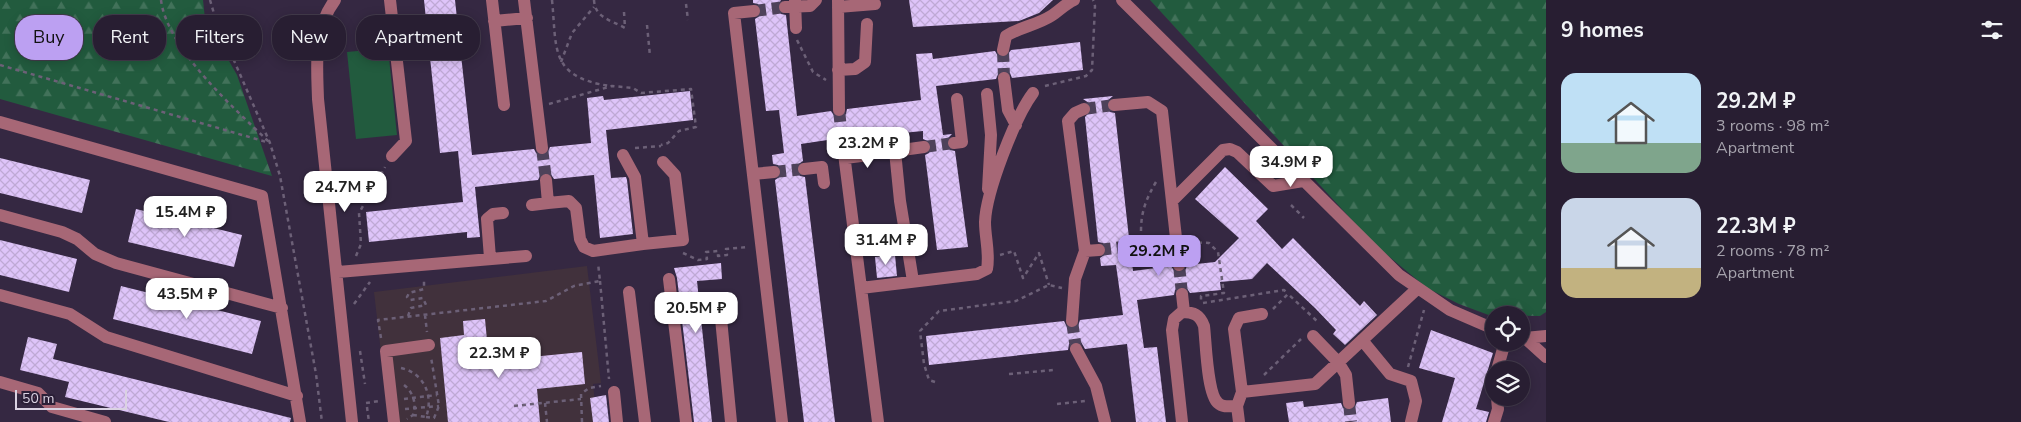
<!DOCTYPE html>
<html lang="en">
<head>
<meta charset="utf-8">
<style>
  :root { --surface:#281e32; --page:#342b3e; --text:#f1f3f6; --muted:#a5a2ac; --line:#443c4d; --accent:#bca0f2 }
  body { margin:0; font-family:"Nunito Sans",sans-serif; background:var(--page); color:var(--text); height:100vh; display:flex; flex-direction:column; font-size:19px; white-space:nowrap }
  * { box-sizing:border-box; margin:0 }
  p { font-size:16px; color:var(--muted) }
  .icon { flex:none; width:28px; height:28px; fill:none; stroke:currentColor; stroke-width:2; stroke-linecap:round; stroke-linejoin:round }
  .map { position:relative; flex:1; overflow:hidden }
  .details { display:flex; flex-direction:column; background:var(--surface); width:475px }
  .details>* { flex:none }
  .banner { position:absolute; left:15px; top:15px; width:475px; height:45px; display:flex; gap:10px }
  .buttons { position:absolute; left:1485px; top:306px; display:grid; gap:10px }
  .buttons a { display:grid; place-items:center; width:45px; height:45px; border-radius:50%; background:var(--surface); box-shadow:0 2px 12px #0003,0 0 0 1px var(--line); font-size:25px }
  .scale { position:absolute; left:15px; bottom:12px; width:112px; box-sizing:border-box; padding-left:5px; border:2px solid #dad2e2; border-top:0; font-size:14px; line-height:18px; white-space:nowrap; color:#dad2e2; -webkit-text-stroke:4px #2b1f37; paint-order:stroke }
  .price { position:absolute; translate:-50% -42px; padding:0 11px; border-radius:10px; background:#fff; color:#222; font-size:16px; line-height:32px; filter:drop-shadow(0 1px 2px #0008) }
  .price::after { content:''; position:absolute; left:50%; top:30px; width:15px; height:11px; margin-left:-8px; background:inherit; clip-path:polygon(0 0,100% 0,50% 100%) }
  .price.current { background:var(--accent); color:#111 }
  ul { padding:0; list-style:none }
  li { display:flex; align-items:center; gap:15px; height:125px; padding:0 15px }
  li span { display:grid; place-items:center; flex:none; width:140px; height:100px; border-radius:15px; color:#555 }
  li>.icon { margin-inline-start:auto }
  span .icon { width:60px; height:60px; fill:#fffc; stroke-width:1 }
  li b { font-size:21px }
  h2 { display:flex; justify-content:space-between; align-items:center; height:60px; padding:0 15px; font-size:21px }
  .pill { padding:0 18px; border-radius:20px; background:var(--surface); box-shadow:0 2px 12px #0003,0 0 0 1px var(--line); font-size:18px; line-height:45px }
  .pill.current { background:var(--accent); color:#111 }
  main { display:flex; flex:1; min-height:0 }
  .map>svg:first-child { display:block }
</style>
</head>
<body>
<main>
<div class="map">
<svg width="1546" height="422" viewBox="0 0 1546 422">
  <defs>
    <pattern id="forest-firs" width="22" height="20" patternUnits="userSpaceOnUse" patternTransform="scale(1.25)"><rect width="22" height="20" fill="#225b3e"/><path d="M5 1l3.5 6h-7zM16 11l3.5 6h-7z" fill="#42725a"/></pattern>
    <pattern id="building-cross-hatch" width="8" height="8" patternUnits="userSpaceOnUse" patternTransform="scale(1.25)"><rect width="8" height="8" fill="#dec4f9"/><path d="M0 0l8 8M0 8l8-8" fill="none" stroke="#bfa9d5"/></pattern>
  </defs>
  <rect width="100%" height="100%" fill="#352842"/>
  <path fill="#41313c" d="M587 266 601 383 593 384 597 422H389L374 292Z"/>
  <path fill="#225b3e" d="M388 48 397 135 356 139 347 52Z"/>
  <path fill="url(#forest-firs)" d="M0 0H203L205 19 237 75 272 176 0 99Z
    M1150 0H1546V312L1540 316 1494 315V317L1459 304 1427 288 1374 244Z"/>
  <path fill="url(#building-cross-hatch)" d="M424 0H455L472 155 534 149 536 153 542 156 547 154 550 147 591 143 587 98 603 96 604 100 690 91 693 120 606 130 611 178 626 177 627 180 633 234 600 238 594 175 554 179 550 173 546 172 541 174 538 180 475 187 480 237 467 238V232L369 242 366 212 463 202 458 151 440 153Z
    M753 0H781L777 8 781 14 786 15 797 116 831 111 835 117 840 118 846 114 847 109 921 100 916 54 932 53 933 59 995 51 998 56 1005 58 1011 50 1080 42 1083 70 1012 78 1010 73 1003 70 999 72 996 79 936 86 943 135 952 134 947 139 946 144 950 150 955 151 968 247 937 250 925 155 929 153 932 146 930 142 923 139V131L850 138 848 133 841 130 837 132 834 139 801 144 803 161 797 165 796 170 800 176 805 177 835 422H804L775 180 781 176 782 171 778 165 773 164 772 155 784 153 779 110 766 111 755 19 761 15 762 10 758 4 753 3Z
    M909 0H1053L1039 13 1019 21 913 27Z
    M1113 96 1107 101 1106 106 1110 112 1115 113 1129 238 1123 242 1122 247 1126 253 1131 254 1133 271 1171 266 1175 272 1180 273 1186 269 1187 265 1215 262 1239 238 1195 199 1225 167 1268 209 1256 221 1282 249 1293 238 1360 306 1364 301 1377 315 1345 345 1333 334 1336 330 1315 308 1267 263 1252 279 1220 282 1221 290 1190 293 1186 287 1181 286 1175 290 1174 295 1137 300 1144 348 1157 347 1166 422H1136L1127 344 1085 349 1081 342 1076 341 1069 344 1068 350 929 365 926 336 1064 321 1067 327 1072 329 1078 326 1080 320 1123 315 1116 265 1101 266 1100 258 1106 254 1107 249 1103 243 1098 242 1085 117 1092 109 1089 103 1083 99Z
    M0 158 90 180 82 213 0 193Z
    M136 209 242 235 234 267 128 242Z
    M0 240 77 259 69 292 0 275Z
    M895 255 897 276 877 278 875 257Z
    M721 263 722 279 697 281 712 422H694L677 278 674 268Z
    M121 286 261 321 252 354 113 319Z
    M485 319 489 361 582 352 585 384 537 389 540 422H448L440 338 464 335 463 321Z
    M1431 330 1493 353 1476 409 1489 412 1486 422H1442L1455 378 1419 368Z
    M28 337 57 344 53 359 291 418 290 422H169L65 397 69 382 20 370Z
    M606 395 609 422H593L590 398Z
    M1388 398 1391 422H1289L1286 403 1303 401 1304 407 1341 403 1343 408 1349 411 1354 409 1357 402Z"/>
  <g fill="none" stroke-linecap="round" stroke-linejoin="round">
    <path stroke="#4e425a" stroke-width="12" stroke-dasharray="12 6" stroke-linecap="butt" d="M754 11 785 7
      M1003 50 1004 78
      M1084 109 1114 105
      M839 110 842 138
      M924 147 954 143
      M542 148 546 180
      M774 172 804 169
      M1099 250 1130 246
      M1179 265 1182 294
      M1072 321 1076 349
      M1349 403 1351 422"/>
    <path stroke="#6c6077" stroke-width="2.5" stroke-dasharray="4 4" stroke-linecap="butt" d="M161 0C167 49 235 109 269 142
      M210 0 215 17 270 143 280 176 316 374 322 422
      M552 0C557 49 549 77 610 86
      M594 0C595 18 611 20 625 28
      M686 4 688 20
      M624 12 625 28
      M647 25 650 56
      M797 40 813 72 826 80
      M561 62 572 33 594 7
      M0 65 270 143
      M1045 86 1086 76 1092 70 1095 6 1093 0
      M549 104 612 86 633 88 641 93 691 89 696 127 679 131 668 143 661 145
      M877 146 879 139 885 141
      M635 148 661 146
      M1291 205 1304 218
      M1141 231C1141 212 1146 199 1156 182
      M1190 242 1209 243 1218 252 1224 293 1201 296V302
      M683 253 698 260 707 259 706 252 718 251V256L727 255 726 249 748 247
      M1000 255 1014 251 1023 278 1039 253 1049 285
      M356 256 361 244 359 213 385 167
      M600 281 609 379
      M1203 303 1284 290 1288 294
      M354 304 370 282
      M1273 309 1288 294 1318 322
      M425 315 427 332
      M408 316 411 308 426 305 423 298 410 300 407 297 409 293 424 289V278
      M381 338 378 320 546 301 574 286 600 281 598 263
      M360 351 365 384
      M1408 367 1424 310
      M401 368C424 373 434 396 426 417L413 415
      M1009 374 1054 370
      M1264 375 1301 339
      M935 382 929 380 924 364 920 331 939 311 1016 301 1049 285 1062 288
      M404 385C413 392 417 404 413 415L407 419
      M404 399 437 395
      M366 403 379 401
      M545 403 547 422
      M1057 404 1085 401
      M514 406 581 399
      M367 407 369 422
      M405 409 439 406
      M426 417 434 418 439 406 431 357
      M582 422 581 394 589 388 601 386"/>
    <path stroke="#a76776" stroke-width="12" d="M335 0C313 29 317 65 318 99L352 422
      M390 0 406 141 392 156
      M492 0 504 105
      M524 0 542 148
      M795 0 796 28
      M838 0 839 110
      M1122 0 1399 275 1450 310 1494 329
      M785 7 810 6 816 0
      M838 7 875 4
      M754 11 734 13 782 422
      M494 21 527 18
      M1003 50 1006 36C1020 27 1037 25 1051 16 1059 11 1065 4 1074 0
      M838 70 855 69 865 62 867 24
      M1004 78 1008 110 1016 125
      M987 94 991 135 988 189
      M1114 105 1148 102 1162 111 1179 265
      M0 122 262 196 300 422
      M842 138 878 422
      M954 143 962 142 957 99
      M845 158 869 155
      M804 169 822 167 824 183
      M753 174 774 172
      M546 180 548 203 569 201 576 208 580 239 584 247 593 251 643 244 635 177 623 155
      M1173 200 1223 150 1230 149 1237 152 1273 186 1303 181
      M532 205 548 203
      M0 215 62 232 77 239 95 254 116 263 282 308
      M643 244 683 240 675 175 663 162
      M1130 246 1176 243
      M1085 251 1099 250
      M490 258 487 219 493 214 503 213
      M338 272 526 256
      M669 279 686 422
      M913 281 900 201 895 151 924 147
      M861 288 977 274 987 269C990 253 985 238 985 222 986 192 1015 117 1033 93
      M629 292 645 422
      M1182 294 1184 312
      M0 295 70 314 106 337 297 396
      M719 298 731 422
      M1072 321 1075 279 1085 251 1068 121 1075 113 1084 109
      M1313 336 1338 362 1346 375 1349 403
      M1521 337 1525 338 1546 357
      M1525 338 1546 336
      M1362 340 1390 374 1411 381 1416 401 1411 422
      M1076 349 1096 386 1105 422
      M1497 370 1505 342
      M0 382 38 393 52 407 105 422
      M614 392 617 422
      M1242 392 1234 329 1239 318 1262 314
      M394 422 386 351 429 345
      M1182 422 1172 330 1174 319 1182 312C1194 312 1200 315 1204 326 1206 342 1207 394 1218 403 1223 408 1231 406 1237 406
      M1239 422 1237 406 1242 392 1315 384 1418 288
      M1494 422 1498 409 1497 398"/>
  </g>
</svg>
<div class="buttons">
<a><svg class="icon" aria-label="locate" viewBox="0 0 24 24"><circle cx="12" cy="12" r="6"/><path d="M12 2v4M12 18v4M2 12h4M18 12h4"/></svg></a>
<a><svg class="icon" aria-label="layers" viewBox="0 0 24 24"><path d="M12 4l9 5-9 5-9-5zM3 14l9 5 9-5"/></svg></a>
</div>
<div class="scale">50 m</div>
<b class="price" style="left:868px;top:169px">23.2M ₽</b>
<b class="price" style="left:1291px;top:188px">34.9M ₽</b>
<b class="price" style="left:345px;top:213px">24.7M ₽</b>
<b class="price" style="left:185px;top:238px">15.4M ₽</b>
<b class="price" style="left:886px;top:266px">31.4M ₽</b>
<b class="price current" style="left:1159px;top:277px">29.2M ₽</b>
<b class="price" style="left:187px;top:320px">43.5M ₽</b>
<b class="price" style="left:696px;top:334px">20.5M ₽</b>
<b class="price" style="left:499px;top:379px">22.3M ₽</b>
<div class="banner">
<a class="pill current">Buy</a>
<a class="pill">Rent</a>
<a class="pill">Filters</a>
<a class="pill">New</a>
<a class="pill">Apartment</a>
</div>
</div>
<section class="details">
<h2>9 homes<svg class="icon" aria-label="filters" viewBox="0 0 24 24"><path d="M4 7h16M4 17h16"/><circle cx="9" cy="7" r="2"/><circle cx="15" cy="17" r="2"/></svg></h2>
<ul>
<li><span style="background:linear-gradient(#bfe0f5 70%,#7fa58c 0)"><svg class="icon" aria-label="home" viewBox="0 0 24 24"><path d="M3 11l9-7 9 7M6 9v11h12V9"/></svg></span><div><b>29.2M ₽</b><p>3 rooms · 98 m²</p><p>Apartment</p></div></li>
<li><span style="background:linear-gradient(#c9d6e8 70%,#c2b280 0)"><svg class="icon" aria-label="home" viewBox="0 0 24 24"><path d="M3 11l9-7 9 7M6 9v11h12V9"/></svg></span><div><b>22.3M ₽</b><p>2 rooms · 78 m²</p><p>Apartment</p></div></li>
</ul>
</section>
</main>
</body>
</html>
